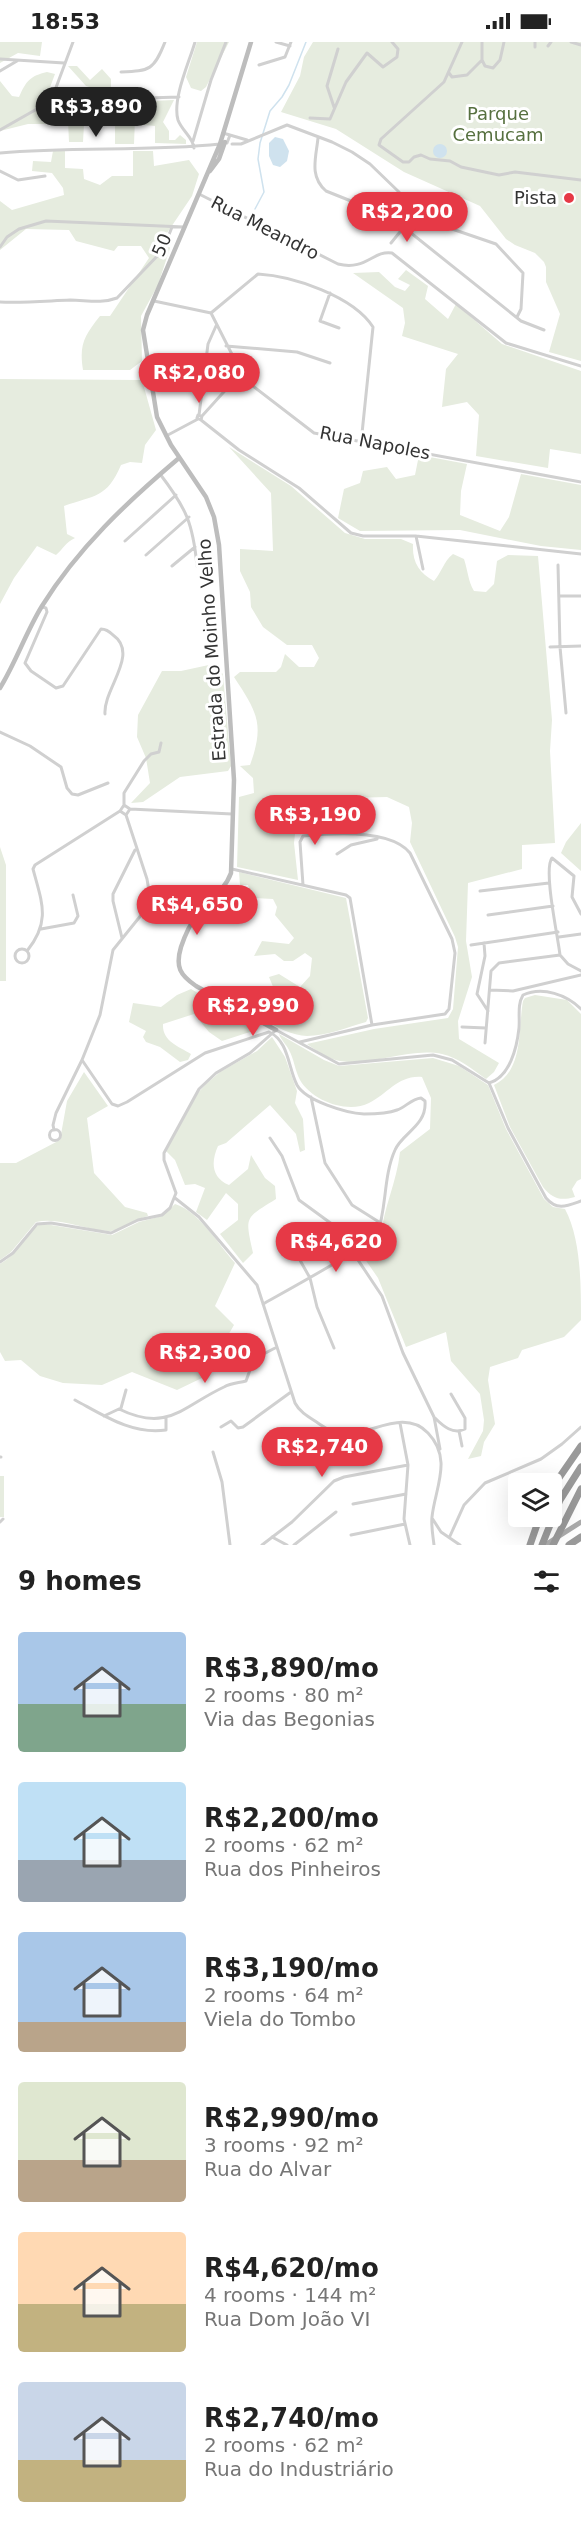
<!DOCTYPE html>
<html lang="en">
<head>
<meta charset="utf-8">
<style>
  :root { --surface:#fff; --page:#f2f2f2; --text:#222; --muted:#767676; --accent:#e63946 }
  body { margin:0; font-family:"DejaVu Sans",sans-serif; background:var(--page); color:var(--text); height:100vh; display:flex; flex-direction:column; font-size:22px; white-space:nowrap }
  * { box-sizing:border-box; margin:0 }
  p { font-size:20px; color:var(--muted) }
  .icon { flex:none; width:33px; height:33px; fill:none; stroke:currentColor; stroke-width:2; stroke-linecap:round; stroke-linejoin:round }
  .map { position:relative; height:1503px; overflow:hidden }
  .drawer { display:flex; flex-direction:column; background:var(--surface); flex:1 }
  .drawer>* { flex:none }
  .buttons { position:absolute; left:508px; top:1431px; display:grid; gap:12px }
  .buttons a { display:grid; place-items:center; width:54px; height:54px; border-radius:6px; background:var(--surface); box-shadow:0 6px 24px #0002; font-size:30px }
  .price { position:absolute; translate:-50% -51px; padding:0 14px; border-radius:21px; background:var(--accent); color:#fff; font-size:20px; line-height:39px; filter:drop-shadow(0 2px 3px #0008) }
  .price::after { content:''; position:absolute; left:50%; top:36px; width:18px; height:14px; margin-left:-9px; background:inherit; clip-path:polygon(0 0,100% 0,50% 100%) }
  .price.selected { background:#222; color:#fff }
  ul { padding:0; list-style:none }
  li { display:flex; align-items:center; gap:18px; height:150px; padding:0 18px }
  li span { display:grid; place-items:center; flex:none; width:168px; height:120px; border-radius:6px; color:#555 }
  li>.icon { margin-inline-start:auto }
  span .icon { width:72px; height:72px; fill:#fffc; stroke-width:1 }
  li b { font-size:26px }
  h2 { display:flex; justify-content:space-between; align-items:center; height:72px; padding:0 18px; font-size:26px }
  .status { display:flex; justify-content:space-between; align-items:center; height:42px; padding:0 30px; background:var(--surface); direction:ltr }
  .status svg { height:16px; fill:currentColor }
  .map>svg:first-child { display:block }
</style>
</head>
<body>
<div class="status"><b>18:53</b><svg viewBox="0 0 49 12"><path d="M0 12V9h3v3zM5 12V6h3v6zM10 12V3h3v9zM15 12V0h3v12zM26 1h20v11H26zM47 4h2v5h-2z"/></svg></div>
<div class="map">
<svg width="581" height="1503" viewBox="0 0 581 1503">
  <rect width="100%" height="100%" fill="#fff"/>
  <path fill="#e6ecdf" d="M0 0H42L40 14 18 11 0 21Z
    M197 0H229L206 45 201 49 191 46 186 35Z
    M313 0H581V319L549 310 560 272 546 240V225L544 220 535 211 515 203 506 197 480 164 404 130 336 87 281 70 300 34 304 15Z
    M68 24H77L90 38 102 27 111 37V46L103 49 86 44Z
    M47 30 55 32 46 56 105 58 104 82H84L83 100H69L68 79 48 78V82H28L0 89V39L12 54 19 55C26 39 30 34 47 30Z
    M174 58 163 80 169 89V98H175L180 93 186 98V102L155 101V84L144 83V72L151 59Z
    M126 77H135L134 102H115V84H125Z
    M53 109H65V126L83 127 84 137 100 143 112 134H133V109H153L154 124 189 118 199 132 192 154 163 197 170 206 158 243 141 274 142 319 130 328H83C79 303 84 294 100 274H110L149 216 141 204H118L114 209 76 199 69 188 26 187 0 208V159L12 168 64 153 63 146 52 131 32 129 33 119 51 120Z
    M406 228 428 244 425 257 448 277 456 262 502 302 581 329V412L550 407 548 426 476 414 479 373 467 360 442 365 446 327 458 312 402 294 405 281 403 266 353 231 379 230 395 245 405 249 410 243 398 237Z
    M0 337 142 338 156 388 145 403 142 421 130 420 121 423C107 456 95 453 64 464L67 492 75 496C66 500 63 507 56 513L37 504 14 536 0 562Z
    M229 405 291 444 345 491 365 497H401L413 502C412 520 419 531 434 539 442 530 443 520 453 512L464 517C468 529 468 539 474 549L486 550 494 542 497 519 508 513 538 514 552 678 550 709 555 801 522 803V827L468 841 466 899 472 935 458 979 459 997 499 1021 494 1030 486 1037C472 1027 459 1016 442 1012 410 1005 370 1025 340 1019 328 1017 317 1009 307 1002L374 987 448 976 453 967 458 905 455 895 410 800 412 781 409 765 387 755 349 756 306 780 295 792 294 801 298 838 237 825 239 755 254 751 253 736 240 724 250 723C265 682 257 670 234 635L240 630H276L281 625 285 612 299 625H314L319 616 312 603H287L263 585 251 565 250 550 240 529V507L273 509 271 451Z
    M419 413 467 422 461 449 460 473 500 489 509 475 521 432 581 443V508L541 504 460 488 360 489 338 476 344 447 360 441 363 429 387 425 396 437 415 433Z
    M218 621 223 633 231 724 228 729 180 735 143 760 131 761 150 741 146 716 137 695 138 673 162 629H181Z
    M581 781V829L561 811 566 800Z
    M0 805 6 823V939H0Z
    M239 830 346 856 368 976 366 980C348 985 326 994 307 994 282 994 243 964 221 951 236 947 248 951 259 963L265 961 263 949 272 951 274 947 269 935 279 932 300 945 310 934 312 916 305 911 293 919H284L275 912 254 914 262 899 289 902 294 896 275 873 277 865 273 857 252 856 248 843H240Z
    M191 947 259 987 222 999 209 990 194 972 163 982C162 999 178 1004 191 1012L188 1018 180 1020 160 1005 146 1000 143 995 146 989 129 980 133 961 161 965 177 953Z
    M535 953 567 958 581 972V1137L577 1139 572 1147 575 1155C560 1159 553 1157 543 1145L510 1085 494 1043C524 1029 518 986 523 959L525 956Z
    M279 992 324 1018 339 1024 433 1016 459 1024 488 1043 506 1087 544 1157 553 1165 565 1167C581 1197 581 1242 581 1278L564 1295 522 1308 518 1316 490 1325 488 1338 495 1382 484 1400 481 1414 468 1417 483 1389 484 1378 480 1352 451 1319 446 1290 406 1305 378 1236 360 1210 381 1195C383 1166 397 1140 400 1110L430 1087 431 1056 422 1035C398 1033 388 1052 369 1061 348 1072 312 1059 300 1038 295 1029 294 1017 289 1008 286 1002 281 998 279 992Z
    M272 995 285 1015 297 1049 295 1061 303 1077 305 1108 300 1110 296 1092 270 1063 226 1101 218 1104C211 1120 211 1135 229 1143L248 1127 251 1113 265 1136 275 1144 276 1157C244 1177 245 1174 253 1211L243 1221 220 1192 238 1178V1162L226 1151 207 1178 196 1170 205 1146 195 1142 185 1143 175 1118 166 1109 196 1053 206 1042 220 1030 257 1009Z
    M84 1030 108 1064 87 1076 94 1131 125 1165 147 1171 148 1174C135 1177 118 1190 108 1189 84 1188 60 1175 36 1180L11 1210 0 1218V1121H16L60 1098 67 1059Z
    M175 1162C200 1170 218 1202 235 1221L215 1264 234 1283 204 1335 177 1348 132 1330 102 1343 63 1341 40 1334 21 1318 5 1319 0 1310V1222C20 1211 24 1192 37 1184 41 1181 46 1182 51 1183L112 1193 139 1180 162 1174Z
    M0 1434H4V1475H0Z"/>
  <path fill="#cfe2ee" d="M275 95 283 97 289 109 287 119 280 125 273 123 269 114V101Z
    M433 109a7 7 0 1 1 14 0a7 7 0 1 1-14 0Z"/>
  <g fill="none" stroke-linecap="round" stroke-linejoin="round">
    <path stroke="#cfe2ee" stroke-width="1.5" d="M255 167 264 150 258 117 260 101 270 69 282 55 289 43 306 0"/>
    <path stroke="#d0d0d0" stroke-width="3" d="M276 0 290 4
      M462 0 444 40 381 97 379 103 403 120H409L414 115 421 113 430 117 450 119 461 125 499 133 515 130 581 138
      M482 0V18L485 24 493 26 500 18 504 0
      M535 0V5
      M571 0 581 3
      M548 4 551 0
      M0 17 64 21
      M259 23 285 15 291 0
      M0 29 17 19
      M121 30C150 29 154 28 165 0
      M449 31 452 35 467 33 482 18
      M51 59 179 55
      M334 65 327 44 338 7
      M310 76 330 77 346 40 367 11 383 25 397 15 398 7 392 0
      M0 88 51 59 73 0
      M223 91 247 98
      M318 96C316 116 309 134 326 149L391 175 521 279 544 288
      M193 99 211 38 226 0
      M227 101 230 93
      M232 102H241L287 83 332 100 352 110 370 122 399 150 414 174 496 202 523 231 521 267 517 275
      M194 106C193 95 182 89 178 78 172 57 189 21 195 0
      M0 111C73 104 147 110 220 102
      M0 129 18 138 45 134
      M199 152 338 222C366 229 373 208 392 211L506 301 581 324
      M391 201 404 185
      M0 205 7 195 19 187 46 179 184 185
      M330 251 320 279 339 286
      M154 259 211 271
      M0 260C24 261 46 259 70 258 86 258 101 262 117 256L163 208 172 185
      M211 271 245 338 314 391 581 440
      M211 271 258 232C293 234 353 254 373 285L361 401
      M226 304 297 310 330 321
      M198 373 202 374 201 378 197 376Z
      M199 373 208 302 216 284
      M202 374 241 331
      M201 378 239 408 299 446 351 491 363 494H416L581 512
      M166 394 198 377
      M160 432C186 466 193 481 197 524
      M416 494 423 527
      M125 499 176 453
      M146 513 189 475
      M558 523 560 605 566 671
      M172 524 195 505
      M559 554H581
      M42 565 46 566 47 570 25 621 31 629 56 646 63 644 101 587C106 587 109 589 113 593 140 612 103 647 105 672
      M550 605 581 604
      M0 690 30 704 61 725 67 746 72 752 78 753 108 741
      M124 763V751L144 719 151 712 159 710 161 701
      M130 767 232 772
      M337 812 351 803 377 797
      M232 827 346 853 350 856 372 983
      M480 849 549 841
      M581 872 572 855 574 834 552 816C543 827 558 895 560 913L568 922 581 929
      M488 873 553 864
      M41 887 74 881 78 874 73 853
      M559 895 581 892
      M122 896 113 859V852L135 808
      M484 901 485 914 477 952 488 969
      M471 903 558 890
      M15 914a7 7 0 1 1 14 0a7 7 0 1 1-14 0Z
      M27 909C51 879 42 861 33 827L35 823 120 769
      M490 948 513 949 581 933
      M462 985 486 986
      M300 1000 372 983 445 972 449 967 455 911 452 897 410 811C391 787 332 791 303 794L300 800 303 843
      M485 1001 491 929 499 921 560 913
      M82 1018 112 1062 118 1064 127 1060 205 1011 269 990C289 999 288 1026 297 1043 306 1059 346 1071 364 1072 375 1072 387 1072 397 1068 406 1065 411 1057 421 1056L425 1059C427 1084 402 1091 395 1108 383 1135 387 1166 377 1193 374 1201 277 1254 263 1262
      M489 1041 508 1086 546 1156C557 1169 567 1164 581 1159
      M489 1041C510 1035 517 1005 519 986 520 975 517 963 523 953 543 944 567 953 581 967
      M311 1055 325 1121 352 1163 379 1180
      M49.5 1093a5.5 5.5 0 1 1 11 0a5.5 5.5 0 1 1-11 0Z
      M54 1088 53 1083 56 1071 82 1018 100 973 113 908 146 867 150 855 147 837 126 773 120 769 124 763 130 767 126 773
      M270 1096 282 1114 299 1158 336 1185 382 1254 403 1311 434 1375 440 1407
      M175 1156 199 1175 257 1243 295 1361C299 1369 307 1374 315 1379 324 1385 333 1392 344 1392 371 1393 404 1366 428 1391 453 1417 435 1446 432 1475 431 1484 433 1494 434 1503
      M292 1204 310 1236 317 1265 334 1306
      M0 1220 13 1211 37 1182 51 1181 111 1191 138 1178 162 1173 170 1166 176 1151 164 1118V1111L199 1047 216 1031 250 1011 276 988 339 1022 433 1013 452 1018 489 1041
      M75 1358C103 1373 132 1393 166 1388V1376
      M119 1367C168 1391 183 1364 224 1345 231 1341 239 1341 246 1339L254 1317 277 1305
      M104 1374 121 1366 126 1348
      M435 1376C443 1384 453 1393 465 1387V1376L451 1352
      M400 1381 408 1423 404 1477 410 1503
      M221 1385 231 1379 238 1386 243 1385 291 1350
      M459 1389 462 1404
      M213 1410 222 1440 230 1503
      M0 1415H1
      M353 1462 406 1452
      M432 1476 441 1490 460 1503
      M0 1480 3 1477
      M351 1493 405 1482
      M450 1494 464 1463 485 1441 541 1417 562 1402 581 1385
      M272 1495 287 1503
      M262 1503 292 1480 334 1439 344 1435 408 1423
      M294 1503 336 1470"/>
    <path stroke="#bdbdbd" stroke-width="4.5" d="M251 0 220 102 147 273 143 288 157 375 171 403 206 455 214 475 219 503 234 738 231 831C225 848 210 858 198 871 190 882 185 893 181 905 175 925 180 933 196 944L276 988
      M210 129 219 117 225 100
      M0 646C16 620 26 590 42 564 78 506 127 460 179 416"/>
    <path stroke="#ababab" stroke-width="5" d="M545 1503 581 1480"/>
    <path stroke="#9a9a9a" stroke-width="7" d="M552 1446 581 1404
      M530 1503 540 1474
      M542 1503 560 1458 581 1425
      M553 1503 581 1447
      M569 1503 581 1495"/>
  </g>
  <circle fill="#e63946" stroke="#fff" stroke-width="2" cx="569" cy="156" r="6"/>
  <g text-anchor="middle" stroke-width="6" stroke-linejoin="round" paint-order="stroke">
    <g font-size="18" fill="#56703f" stroke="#fff">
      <text x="498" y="78">Parque<tspan x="498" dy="21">Cemucam</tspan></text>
    </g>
    <g font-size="18" fill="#333" stroke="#fff" text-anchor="end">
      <text x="557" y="162">Pista</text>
    </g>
    <g font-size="18" fill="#333" stroke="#fff">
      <text transform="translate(265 186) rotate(27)" y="6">Rua Meandro</text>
      <text transform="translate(162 203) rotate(-67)" y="6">50</text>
      <text transform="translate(375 401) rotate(11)" y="6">Rua Napoles</text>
      <text transform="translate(212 608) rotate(-94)" y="6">Estrada do Moinho Velho</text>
    </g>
  </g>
</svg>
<div class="buttons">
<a><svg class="icon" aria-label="layers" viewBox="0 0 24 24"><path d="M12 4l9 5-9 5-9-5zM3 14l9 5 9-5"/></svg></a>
</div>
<b class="price selected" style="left:96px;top:96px">R$3,890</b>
<b class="price" style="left:407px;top:201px">R$2,200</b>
<b class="price" style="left:199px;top:362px">R$2,080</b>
<b class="price" style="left:315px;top:804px">R$3,190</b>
<b class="price" style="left:197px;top:894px">R$4,650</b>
<b class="price" style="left:253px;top:995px">R$2,990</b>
<b class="price" style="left:336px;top:1231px">R$4,620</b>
<b class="price" style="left:205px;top:1342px">R$2,300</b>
<b class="price" style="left:322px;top:1436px">R$2,740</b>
</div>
<section class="drawer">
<h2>9 homes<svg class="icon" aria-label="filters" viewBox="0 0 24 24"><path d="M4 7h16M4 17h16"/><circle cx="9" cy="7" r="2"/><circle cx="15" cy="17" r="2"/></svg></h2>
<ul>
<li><span style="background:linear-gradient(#a9c7e8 60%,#7fa58c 0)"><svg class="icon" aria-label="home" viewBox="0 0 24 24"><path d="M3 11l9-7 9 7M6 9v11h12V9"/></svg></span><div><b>R$3,890/mo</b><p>2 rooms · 80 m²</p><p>Via das Begonias</p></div></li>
<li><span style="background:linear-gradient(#bfe0f5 65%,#9aa5b1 0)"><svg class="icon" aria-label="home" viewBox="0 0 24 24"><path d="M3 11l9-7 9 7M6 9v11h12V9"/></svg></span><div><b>R$2,200/mo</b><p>2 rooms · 62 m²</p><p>Rua dos Pinheiros</p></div></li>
<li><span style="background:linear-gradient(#a9c7e8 75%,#b9a48a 0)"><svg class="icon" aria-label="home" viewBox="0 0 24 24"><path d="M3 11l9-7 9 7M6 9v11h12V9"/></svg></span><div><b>R$3,190/mo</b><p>2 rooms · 64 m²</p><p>Viela do Tombo</p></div></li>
<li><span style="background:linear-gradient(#dfe7d0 65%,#b9a48a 0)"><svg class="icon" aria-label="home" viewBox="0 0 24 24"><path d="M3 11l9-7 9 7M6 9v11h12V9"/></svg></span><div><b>R$2,990/mo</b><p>3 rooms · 92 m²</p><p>Rua do Alvar</p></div></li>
<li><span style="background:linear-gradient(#ffd9b3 60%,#c2b280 0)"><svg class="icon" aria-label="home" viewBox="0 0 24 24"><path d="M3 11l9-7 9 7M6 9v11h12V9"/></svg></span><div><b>R$4,620/mo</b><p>4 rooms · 144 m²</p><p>Rua Dom João VI</p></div></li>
<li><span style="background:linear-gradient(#c9d6e8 65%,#c2b280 0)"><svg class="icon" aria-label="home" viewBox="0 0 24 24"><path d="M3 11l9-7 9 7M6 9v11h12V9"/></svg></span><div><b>R$2,740/mo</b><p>2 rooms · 62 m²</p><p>Rua do Industriário</p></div></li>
</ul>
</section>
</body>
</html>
